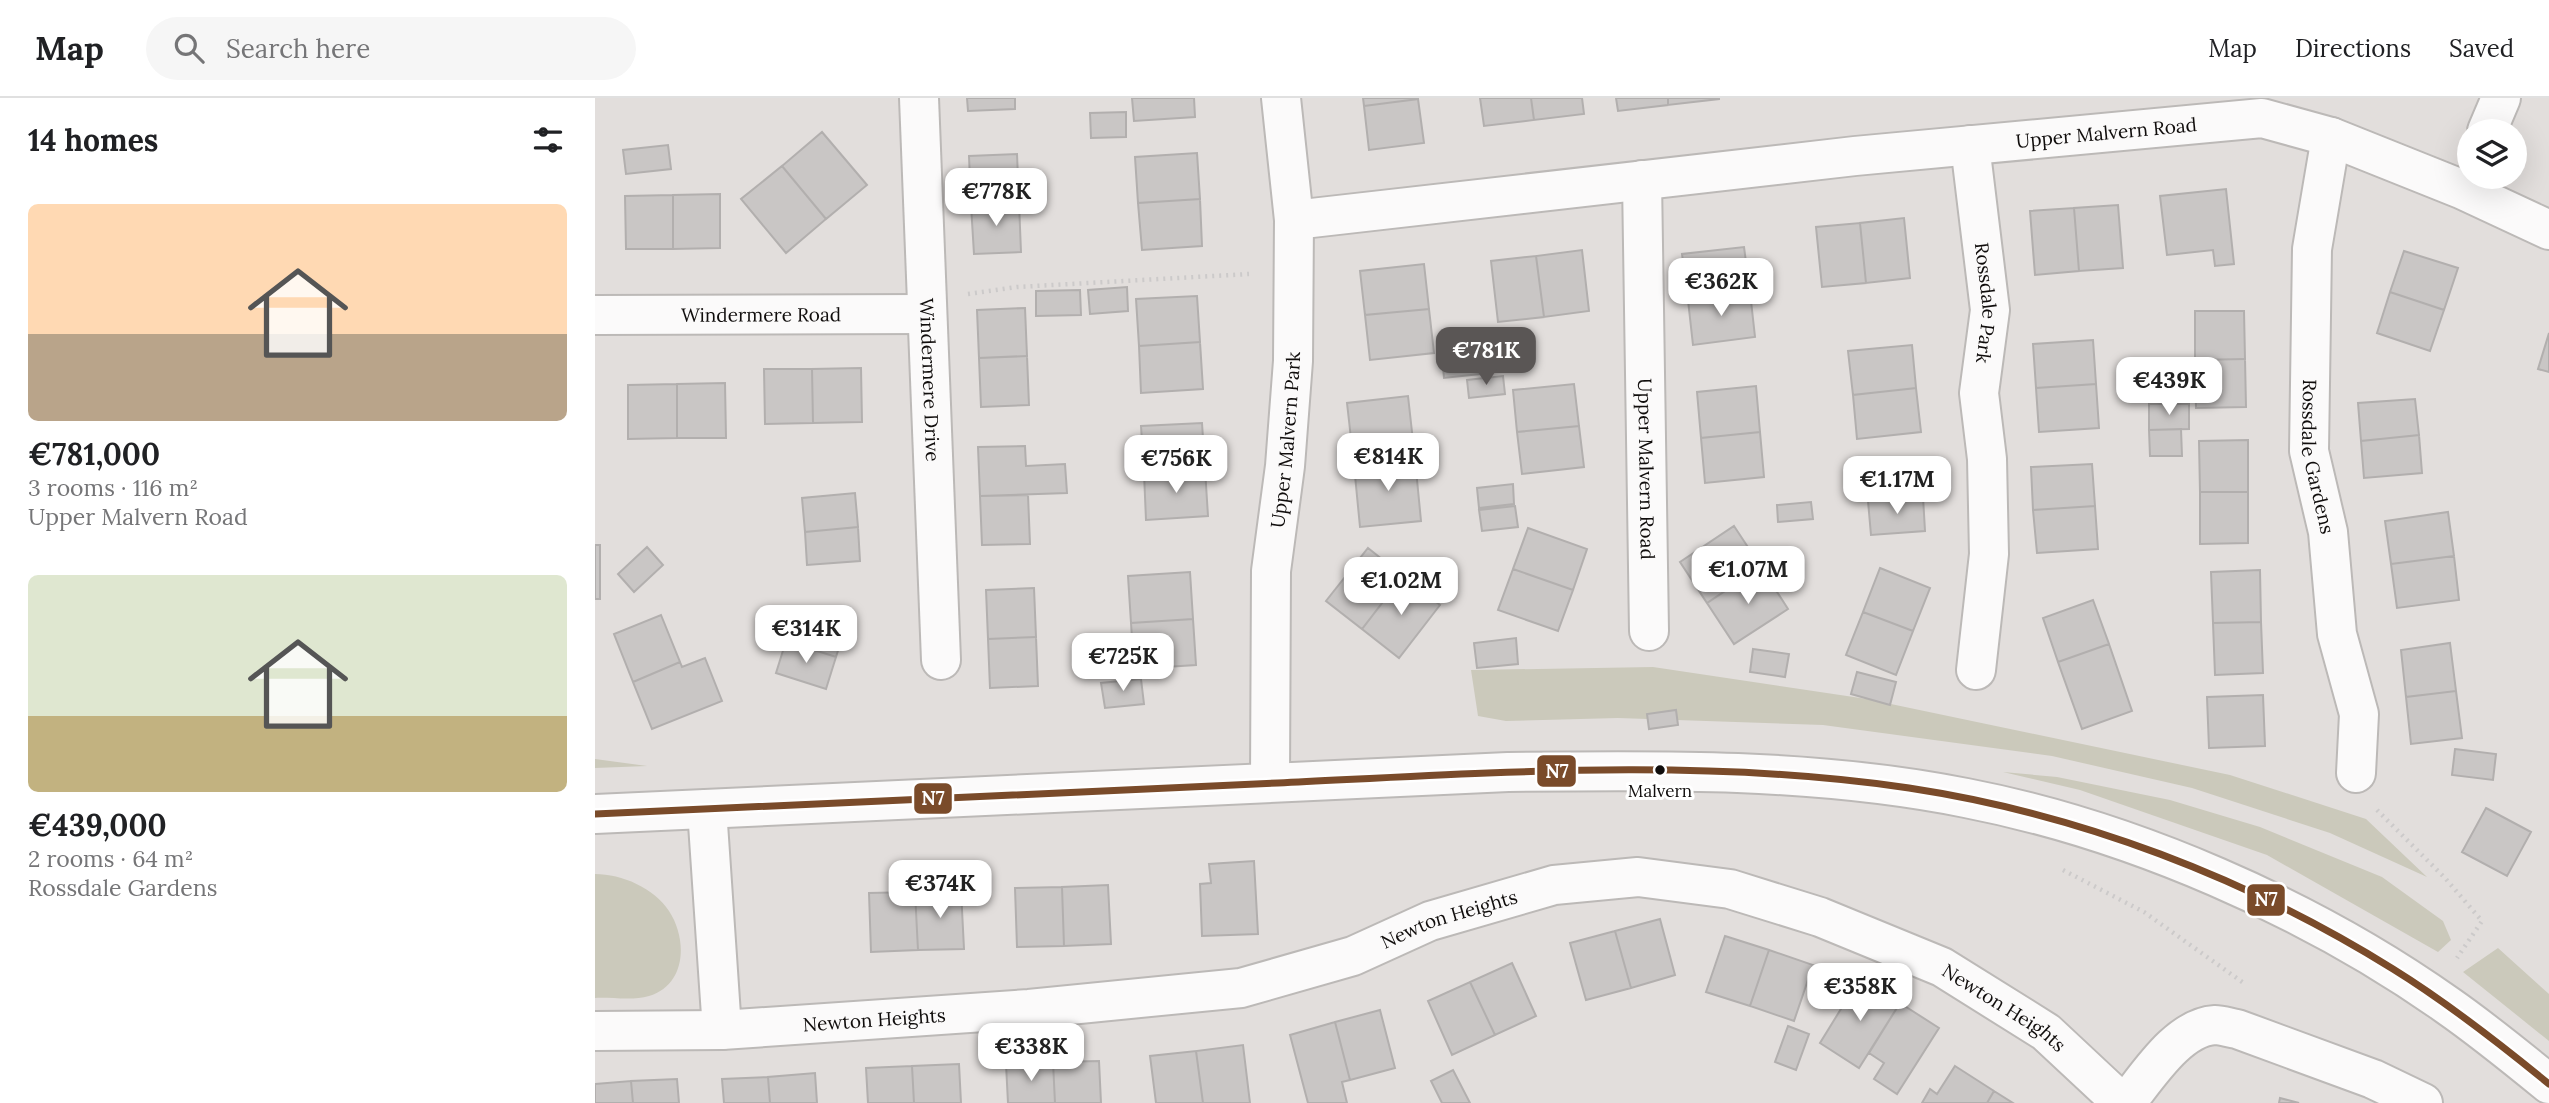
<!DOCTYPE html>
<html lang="en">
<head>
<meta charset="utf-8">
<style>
  :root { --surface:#fff; --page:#f6f6f6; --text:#202124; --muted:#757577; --line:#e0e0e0; --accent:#5a5655 }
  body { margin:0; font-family:Lora,serif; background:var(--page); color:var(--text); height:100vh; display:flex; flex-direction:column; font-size:26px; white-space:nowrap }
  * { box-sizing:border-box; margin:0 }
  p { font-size:23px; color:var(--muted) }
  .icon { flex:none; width:38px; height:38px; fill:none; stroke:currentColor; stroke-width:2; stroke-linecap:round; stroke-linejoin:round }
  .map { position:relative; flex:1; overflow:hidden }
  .panel { display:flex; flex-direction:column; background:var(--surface); width:595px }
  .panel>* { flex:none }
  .buttons { position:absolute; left:1862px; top:21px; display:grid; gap:14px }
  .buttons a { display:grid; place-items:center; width:70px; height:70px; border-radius:50%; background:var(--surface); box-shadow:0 7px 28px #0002; font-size:35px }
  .price { position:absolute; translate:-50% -60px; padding:0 16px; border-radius:14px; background:#fff; color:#222; font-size:23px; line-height:46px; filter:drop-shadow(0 2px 4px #0008) }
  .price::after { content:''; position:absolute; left:50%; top:42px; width:21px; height:16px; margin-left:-10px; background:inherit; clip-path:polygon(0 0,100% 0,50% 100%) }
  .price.active { background:var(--accent); color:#fff }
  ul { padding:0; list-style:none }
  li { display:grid; align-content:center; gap:14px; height:371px; padding:0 28px }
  li span { display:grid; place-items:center; height:217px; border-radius:10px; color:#555 }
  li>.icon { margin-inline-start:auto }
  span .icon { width:126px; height:126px; fill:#fffc; stroke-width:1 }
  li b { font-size:30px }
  h2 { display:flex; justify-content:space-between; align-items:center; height:84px; padding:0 28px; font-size:30px }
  header { display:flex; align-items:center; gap:42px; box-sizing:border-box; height:98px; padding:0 35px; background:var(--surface); border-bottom:2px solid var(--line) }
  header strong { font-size:33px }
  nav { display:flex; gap:38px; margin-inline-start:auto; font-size:24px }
  .search { width:490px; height:63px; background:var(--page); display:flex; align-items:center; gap:18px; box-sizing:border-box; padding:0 24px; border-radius:38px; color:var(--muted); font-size:26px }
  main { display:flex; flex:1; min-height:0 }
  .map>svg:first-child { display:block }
</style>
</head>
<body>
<header>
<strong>Map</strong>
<div class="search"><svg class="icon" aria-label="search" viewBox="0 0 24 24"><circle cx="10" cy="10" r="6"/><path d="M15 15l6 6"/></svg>Search here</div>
<nav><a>Map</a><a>Directions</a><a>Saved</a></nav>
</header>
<main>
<section class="panel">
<h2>14 homes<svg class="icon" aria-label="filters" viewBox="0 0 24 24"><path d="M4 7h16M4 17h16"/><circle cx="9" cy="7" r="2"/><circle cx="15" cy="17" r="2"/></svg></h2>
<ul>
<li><span style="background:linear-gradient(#ffd9b3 60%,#b9a48a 0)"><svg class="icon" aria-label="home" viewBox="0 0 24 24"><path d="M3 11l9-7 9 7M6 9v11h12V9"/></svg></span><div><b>€781,000</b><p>3 rooms · 116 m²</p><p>Upper Malvern Road</p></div></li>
<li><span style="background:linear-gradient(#dfe7d0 65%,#c2b280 0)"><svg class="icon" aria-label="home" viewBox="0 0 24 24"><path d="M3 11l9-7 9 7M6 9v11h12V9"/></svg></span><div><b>€439,000</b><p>2 rooms · 64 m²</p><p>Rossdale Gardens</p></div></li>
</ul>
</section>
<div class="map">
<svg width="1954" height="1005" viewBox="0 0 1954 1005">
  <rect width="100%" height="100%" fill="#e2dedc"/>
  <path fill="#cbc9bb" d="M1058 569 1272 601 1635 677 1771 721 1832 779 1735 735 1597 690 1457 658 1228 627 1023 620 911 623 883 618 876 572Z
    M0 661 52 668 0 670Z
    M1408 674 1462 679 1575 702 1665 729 1787 779 1848 823 1856 842 1843 854 1672 757 1485 692Z
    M0 776C27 776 59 790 74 813 93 842 91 887 54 898 38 903 16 899 0 900Z
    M1903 850 1954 896V943L1868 874Z"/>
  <path fill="#c9c6c5" stroke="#b2afae" stroke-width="2" d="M372 0H420V11L373 13Z
    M537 0H599L600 19 539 23Z
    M768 0H823V1L769 8Z
    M885 0H936L939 22 889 28Z
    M936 0H987L989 16 939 22Z
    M1021 0H1073V7L1023 13Z
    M1073 0H1124V1L1073 7Z
    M823 1 829 45 774 52 769 8Z
    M531 14V39L496 40 495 15Z
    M227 34 272 87 231 121 187 68Z
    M73 47 76 71 31 76 28 52Z
    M602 55 605 101 543 105 540 59Z
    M422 56 424 105 376 107 374 58Z
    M187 68 231 121 191 155 146 101Z
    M1631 91 1639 166 1620 168 1618 152 1572 157 1565 98Z
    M125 96V150L78 151V97Z
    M78 97V151H31L30 98Z
    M605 101 607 148 547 152 543 105Z
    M424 105 426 154 379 156 376 107Z
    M1523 107 1528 170 1484 173 1479 110Z
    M1479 110 1484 173 1440 177 1435 113Z
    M1309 120 1315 180 1271 185 1265 125Z
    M1265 125 1271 185 1227 189 1221 129Z
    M1149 149 1155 194 1093 202 1087 156Z
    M987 152 994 213 949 219 941 158Z
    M1809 153 1863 170 1849 212 1795 194Z
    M941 158 949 219 903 224 896 163Z
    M829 166 834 211 770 217 765 173Z
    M532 189 533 213 495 216 493 192Z
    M485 192 486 217 441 218V193Z
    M1155 194 1160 239 1098 247 1093 202Z
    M1795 194 1849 212 1835 253 1782 235Z
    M602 198 605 244 544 248 541 201Z
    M430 210 432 258 384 260 382 212Z
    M834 211 839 255 775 262 770 217Z
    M1600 213H1649L1650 261 1600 262Z
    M1954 235V274L1943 271Z
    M1498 242 1501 286 1441 290 1438 246Z
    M605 244 608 291 546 295 544 248Z
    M1317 247 1321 290 1258 297 1253 253Z
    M882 254 885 276 849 280 847 258Z
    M432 258 434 307 386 309 384 260Z
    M1650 261 1651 309 1601 310 1600 262Z
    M266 270 267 324 218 325 217 271Z
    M169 271H217L218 325 170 326Z
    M908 278 910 296 874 300 872 282Z
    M130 285 131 340H82V286Z
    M82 286V340L33 341V287Z
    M979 286 984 328 922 334 918 292Z
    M1501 286 1504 330 1444 334 1441 290Z
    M1161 288 1165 334 1106 340 1102 294Z
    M1321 290 1326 334 1262 341 1258 297Z
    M813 298 820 361 759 367 752 305Z
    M1820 301 1824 337 1766 343 1763 305Z
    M1554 306H1594V331L1554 332Z
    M607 325 610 371 549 375 546 328Z
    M984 328 989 369 927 376 922 334Z
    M1586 331 1587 358H1555L1554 332Z
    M1165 334 1169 379 1110 385 1106 340Z
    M1824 337 1827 375 1769 380 1766 343Z
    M1653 342V394H1605L1604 343Z
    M430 348 431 368 470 366 472 395 385 398 383 349Z
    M820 361 826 423 765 429 759 367Z
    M1325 366 1328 399 1273 403 1271 370Z
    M1497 366 1500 408 1438 412 1436 369Z
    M610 371 613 418 551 422 549 375Z
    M918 386 919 406 884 410 882 390Z
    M1605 394H1653V445L1605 446Z
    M260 395 263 429 210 434 207 400Z
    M433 397 435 446 387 447 385 398Z
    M1328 399 1330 433 1276 437 1273 403Z
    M1216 404 1218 421 1183 424 1182 407Z
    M920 408 923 429 887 433 884 412Z
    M1500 408 1503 451 1442 455 1438 412Z
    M1853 414 1859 458 1796 466 1790 423Z
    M1139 428 1166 469 1112 505 1085 464Z
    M263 429 265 463 212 467 210 434Z
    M933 430 992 451 978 492 918 471Z
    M0 447H5V501H0Z
    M52 449 68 467 39 494 23 476Z
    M773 450 808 478 767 531 731 503Z
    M1859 458 1864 502 1802 510 1796 466Z
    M1166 469 1193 511 1139 546 1112 505Z
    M1285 470 1335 490 1318 533 1268 514Z
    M918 471 978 492 963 533 903 512Z
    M1665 472 1666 524 1618 525 1616 474Z
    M595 474 598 521 536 525 533 478Z
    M808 478 845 507 804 560 767 531Z
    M439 490 441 539 393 541 391 492Z
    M1498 502 1514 546 1463 564 1448 520Z
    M200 511 251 527 241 559 191 543Z
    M1268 514 1318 533 1301 577 1251 557Z
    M66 517 85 564 38 584 19 536Z
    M598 521 601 567 539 571 536 525Z
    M1666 524 1668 575 1620 577 1618 525Z
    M441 539 443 588 395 590 393 541Z
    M921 540 923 566 882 570 879 545Z
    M191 543 241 559 231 591 181 575Z
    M1855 545 1861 593 1811 599 1806 552Z
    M1514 546 1537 613 1487 631 1463 564Z
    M1158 551 1194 556 1190 579 1155 574Z
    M110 560 127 603 57 631 38 584 85 564 87 569Z
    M1262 574 1301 584 1295 607 1256 596Z
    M546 581 549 606 510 610 506 585Z
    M1861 593 1867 640 1816 646 1811 599Z
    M1668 597 1670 648 1614 650 1612 599Z
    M1081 612 1083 627 1054 631 1052 616Z
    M1860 651 1901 656 1898 682 1857 677Z
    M1891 710 1936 734 1912 778 1867 754Z
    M659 763 663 836 607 838 605 786 616 785 614 766Z
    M513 787 516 846 469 848 467 789Z
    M467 789 469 848 422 849 420 790Z
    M366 792 369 851 323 852 320 794Z
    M320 794 323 852 276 854 274 795Z
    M1065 821 1080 877 1036 890 1020 833Z
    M1020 833 1036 890 991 902 975 845Z
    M1130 838 1174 852 1155 908 1111 894Z
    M1174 852 1218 867 1199 923 1155 908Z
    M917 865 941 918 900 937 875 884Z
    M1265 880 1305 905 1264 970 1225 945Z
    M875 884 900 937 857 957 833 903Z
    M1305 905 1344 930 1302 996 1279 981 1289 965 1274 955Z
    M785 912 800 970 755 982 740 924Z
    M740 924 755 982 747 984 752 1005H713L695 937Z
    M1193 928 1214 936 1201 972 1180 964Z
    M648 947 655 1005H608L601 953Z
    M601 953 608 1005H561L555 958Z
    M504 963 506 1005H460L458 964Z
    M458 964 460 1005H413L411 966Z
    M364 966 366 1005H319L317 968Z
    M317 968 319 1005H273L271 970Z
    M1360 968 1399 993 1392 1005H1327L1335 991 1342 996Z
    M858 972 875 1005H847L836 983Z
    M220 975 222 1005H175L173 979Z
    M173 979 175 1005H129L127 981Z
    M82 981 84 1005H38L36 983Z
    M36 983 38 1005H0V986Z
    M1399 993 1418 1005H1392Z
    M1685 1000 1704 1005H1684Z"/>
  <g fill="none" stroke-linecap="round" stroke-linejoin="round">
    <defs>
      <g id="minor">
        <path id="s1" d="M324 0 346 562"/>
        <path d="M1892 33 1906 0"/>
        <path id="s2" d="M1736 39 1717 151 1714 353 1733 434 1742 536 1764 616 1761 675"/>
        <path id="s3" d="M1375 47 1395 212 1384 295 1392 361 1394 456 1381 572"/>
        <path id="s4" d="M1047 82 1054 533"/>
        <path id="s5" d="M699 122 1260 58 1667 20 1736 39 1866 91 1954 132"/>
        <path id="s6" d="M0 217 332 216"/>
        <path id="s7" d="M675 684 676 473 690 368 698 263 699 122 686 0"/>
        <path id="s8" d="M112 711 127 932 434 911 646 890 758 858 835 823 959 787 1043 779 1135 791 1225 819 1347 869 1451 934 1527 1005"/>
        <path d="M0 716 913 674C1065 672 1221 670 1371 700 1536 732 1715 810 1852 907 1888 932 1921 959 1954 986"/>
        <path d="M0 933 127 932"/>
        <path d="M1531 1005C1553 978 1583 929 1620 927 1627 927 1635 930 1642 931L1778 981 1828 1005"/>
      </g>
    </defs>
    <use href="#minor" stroke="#bcb9b7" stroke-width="42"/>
    <path stroke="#cccaca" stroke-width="4.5" stroke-dasharray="2 5" stroke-linecap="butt" d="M373 196 422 189 654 176
      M1782 712 1850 780 1887 823 1862 860
      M1468 772 1549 814 1650 886"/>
    <use href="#minor" stroke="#fbfafa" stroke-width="38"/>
    <defs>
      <path id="bus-1" d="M0 716C228 706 455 695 683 685 892 675 1106 659 1314 690 1485 716 1652 780 1798 871 1853 905 1904 945 1954 986"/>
    </defs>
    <use href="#bus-1" stroke="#fff" stroke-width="12"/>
    <use href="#bus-1" stroke="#7a4b2a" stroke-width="7"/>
  </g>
  <circle fill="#100d0c" stroke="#fff" stroke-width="2.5" cx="1065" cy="672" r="6"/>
  <g text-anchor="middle" stroke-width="6" stroke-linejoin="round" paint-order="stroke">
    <g font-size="17" fill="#100d0c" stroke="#fff">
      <text x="1065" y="699">Malvern</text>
    </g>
    <g font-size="19" fill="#100d0c" stroke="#fff">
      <text dy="7" stroke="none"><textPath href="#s5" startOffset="817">Upper Malvern Road</textPath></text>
      <text dy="7" stroke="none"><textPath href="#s3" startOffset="159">Rossdale Park</textPath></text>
      <text dy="7" stroke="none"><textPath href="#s6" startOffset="166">Windermere Road</textPath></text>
      <text dy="7" stroke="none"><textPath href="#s1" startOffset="282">Windermere Drive</textPath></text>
      <text dy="7" stroke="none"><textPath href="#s7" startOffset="343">Upper Malvern Park</textPath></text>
      <text dy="7" stroke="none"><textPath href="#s2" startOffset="322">Rossdale Gardens</textPath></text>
      <text dy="7" stroke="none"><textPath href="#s4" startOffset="289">Upper Malvern Road</textPath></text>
      <text dy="7" stroke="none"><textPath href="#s8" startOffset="962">Newton Heights</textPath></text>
      <text dy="7" stroke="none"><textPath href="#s8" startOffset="1550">Newton Heights</textPath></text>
      <text dy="7" stroke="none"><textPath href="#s8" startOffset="374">Newton Heights</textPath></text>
    </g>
  </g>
  <g stroke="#fff" stroke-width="2.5">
    <rect x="941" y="656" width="41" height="34" rx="7" fill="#7a4b2a"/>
    <rect x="318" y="684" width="40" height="33" rx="7" fill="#7a4b2a"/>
    <rect x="1651" y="785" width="40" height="34" rx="7" fill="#7a4b2a"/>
  </g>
  <g font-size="19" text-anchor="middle" font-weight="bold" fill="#fff">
    <text x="962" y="680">N7</text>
    <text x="338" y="707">N7</text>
    <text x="1671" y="808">N7</text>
  </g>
</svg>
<div class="buttons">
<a><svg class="icon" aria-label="layers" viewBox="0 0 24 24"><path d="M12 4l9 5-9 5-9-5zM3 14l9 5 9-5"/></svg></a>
</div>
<b class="price" style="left:401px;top:130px">€778K</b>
<b class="price" style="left:1126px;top:220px">€362K</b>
<b class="price active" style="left:891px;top:289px">€781K</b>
<b class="price" style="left:1574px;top:319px">€439K</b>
<b class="price" style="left:793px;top:395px">€814K</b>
<b class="price" style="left:581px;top:397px">€756K</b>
<b class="price" style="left:1302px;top:418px">€1.17M</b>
<b class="price" style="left:1153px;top:508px">€1.07M</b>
<b class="price" style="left:806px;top:519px">€1.02M</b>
<b class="price" style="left:211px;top:567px">€314K</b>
<b class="price" style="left:528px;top:595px">€725K</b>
<b class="price" style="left:345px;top:822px">€374K</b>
<b class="price" style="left:1265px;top:925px">€358K</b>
<b class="price" style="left:436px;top:985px">€338K</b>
</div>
</main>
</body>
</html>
